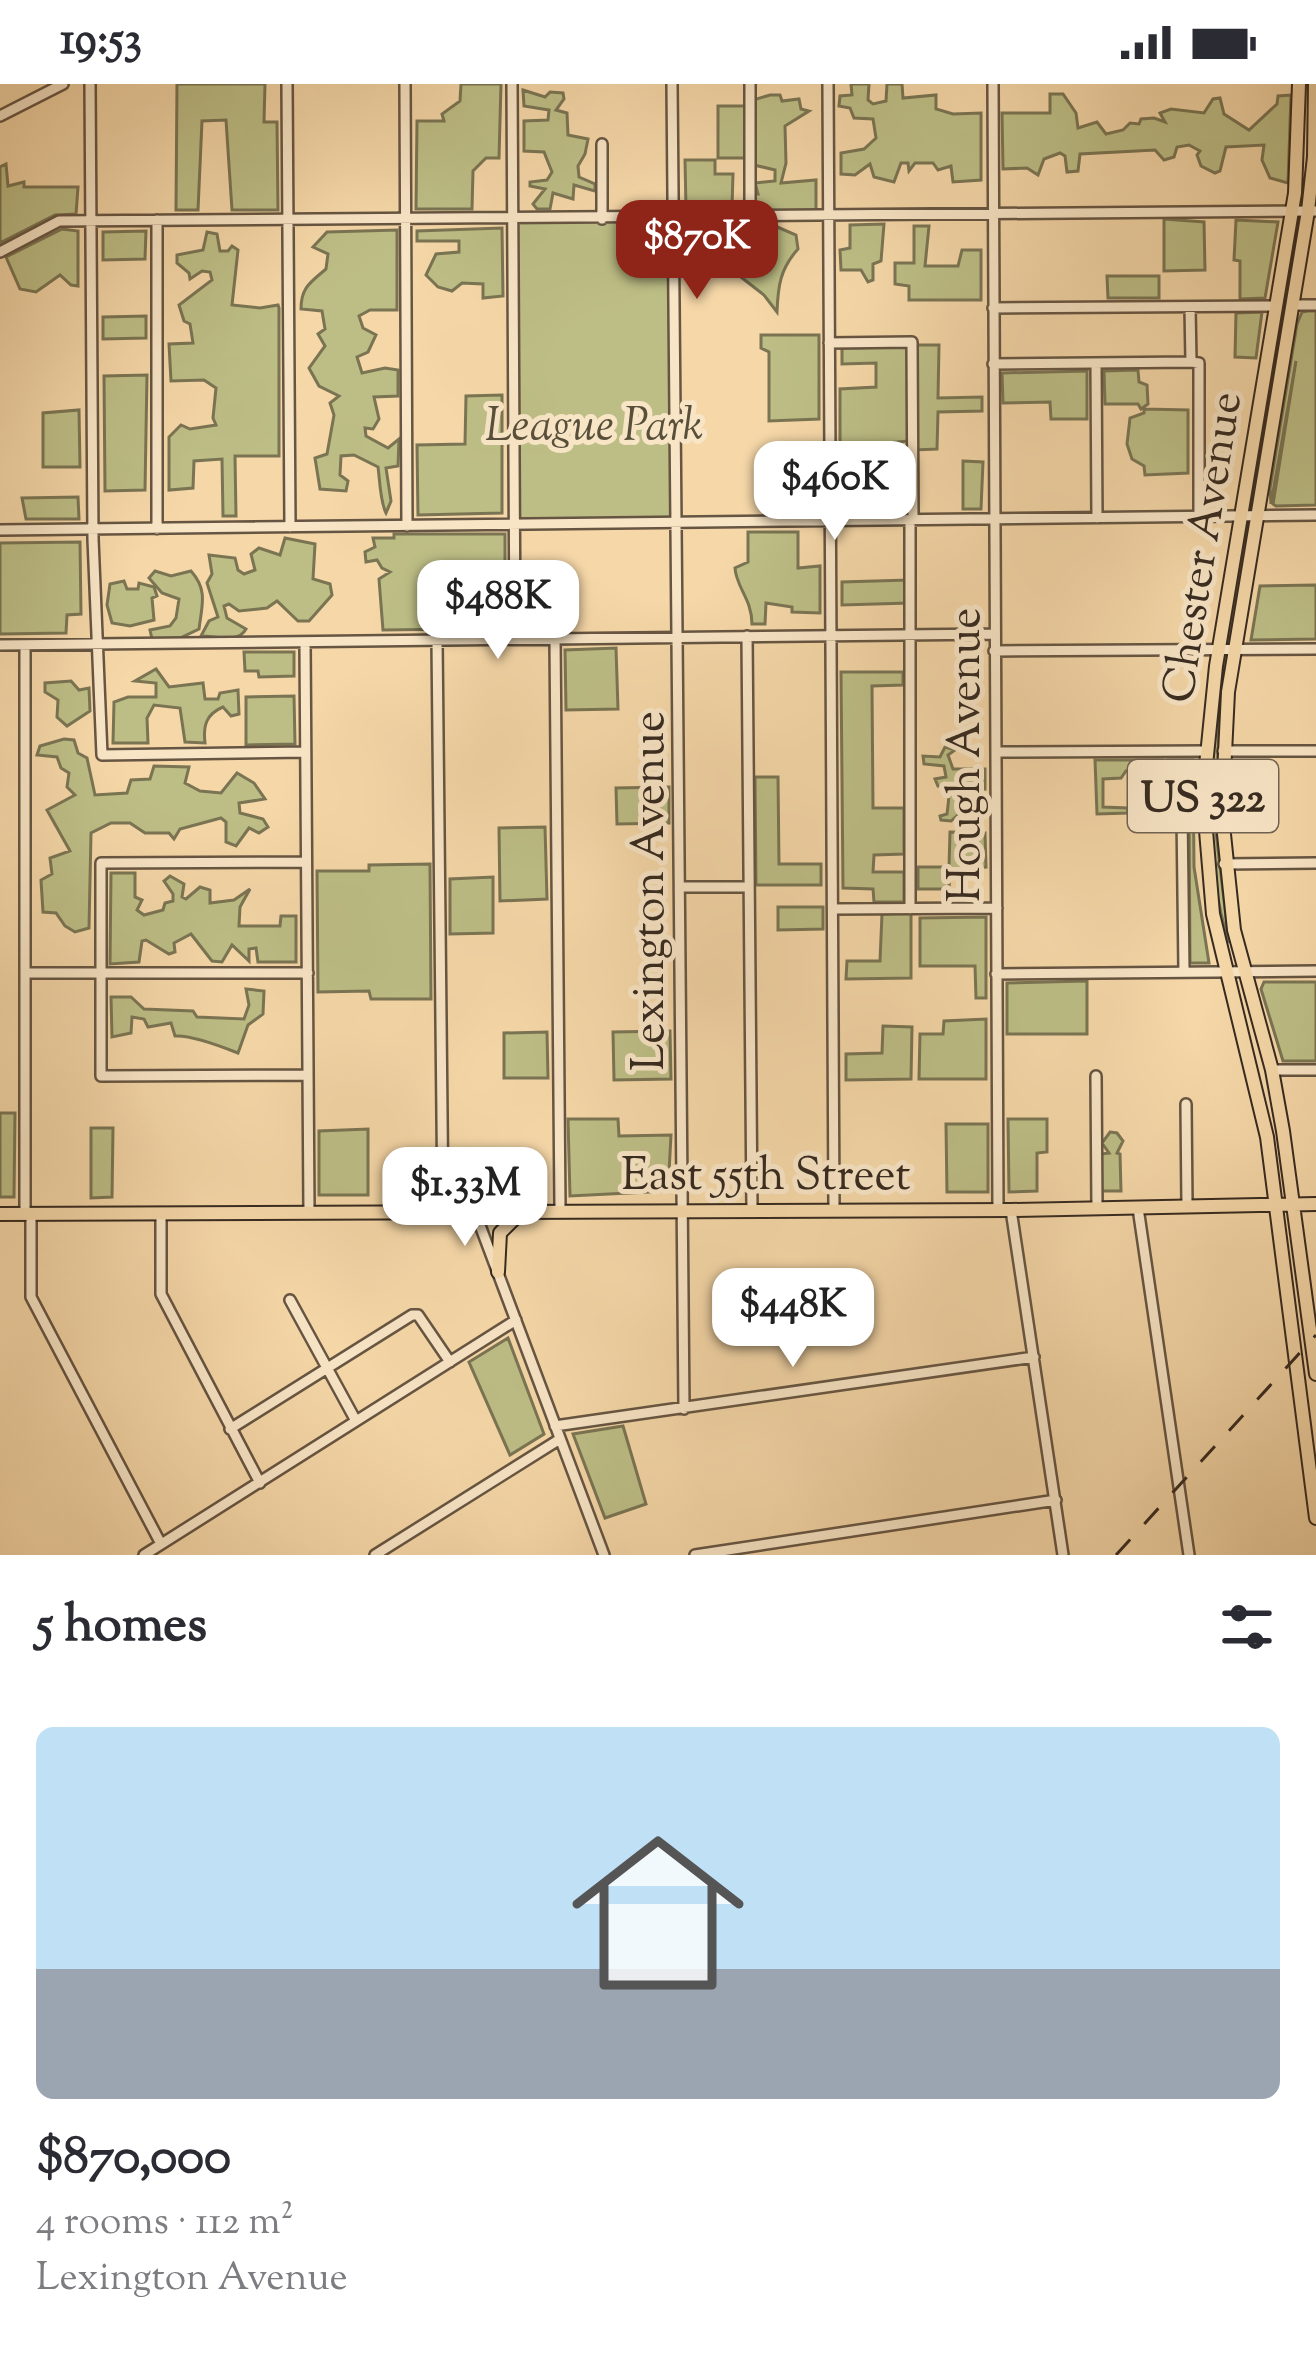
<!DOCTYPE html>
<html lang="en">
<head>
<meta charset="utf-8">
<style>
  :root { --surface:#fff; --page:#f7f7f7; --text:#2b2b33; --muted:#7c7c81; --accent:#8f2418 }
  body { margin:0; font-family:"Sorts Mill Goudy",serif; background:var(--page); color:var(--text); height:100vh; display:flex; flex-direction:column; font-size:45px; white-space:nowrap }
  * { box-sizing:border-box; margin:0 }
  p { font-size:39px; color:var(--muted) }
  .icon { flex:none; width:66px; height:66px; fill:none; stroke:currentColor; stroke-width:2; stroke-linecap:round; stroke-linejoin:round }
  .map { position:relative; height:1471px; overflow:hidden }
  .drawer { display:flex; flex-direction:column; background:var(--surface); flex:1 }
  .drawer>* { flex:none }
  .price { position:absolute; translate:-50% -102px; padding:0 27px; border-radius:24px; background:#fff; color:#222; font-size:39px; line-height:78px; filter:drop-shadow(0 3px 6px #0008) }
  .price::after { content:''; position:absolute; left:50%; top:72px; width:36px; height:27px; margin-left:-18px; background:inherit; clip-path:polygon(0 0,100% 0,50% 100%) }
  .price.on { background:var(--accent); color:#fff }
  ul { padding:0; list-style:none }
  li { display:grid; align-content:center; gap:24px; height:636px; padding:0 36px }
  li span { display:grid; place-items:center; height:372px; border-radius:18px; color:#555 }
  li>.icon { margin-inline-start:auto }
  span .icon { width:216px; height:216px; fill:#fffc; stroke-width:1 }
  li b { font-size:51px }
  h2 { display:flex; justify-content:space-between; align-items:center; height:144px; padding:0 36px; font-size:51px }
  .status { display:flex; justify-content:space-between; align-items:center; height:84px; padding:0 60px; background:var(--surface); direction:ltr }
  .status svg { height:33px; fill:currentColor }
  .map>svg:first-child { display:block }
</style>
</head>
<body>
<div class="status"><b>19:53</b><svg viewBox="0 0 49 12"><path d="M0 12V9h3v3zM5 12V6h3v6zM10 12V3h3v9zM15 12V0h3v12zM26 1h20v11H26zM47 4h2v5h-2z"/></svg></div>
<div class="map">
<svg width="1316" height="1471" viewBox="0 0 1316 1471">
  <rect width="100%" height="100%" fill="#f5d7a8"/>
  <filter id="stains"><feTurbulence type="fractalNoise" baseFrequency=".00167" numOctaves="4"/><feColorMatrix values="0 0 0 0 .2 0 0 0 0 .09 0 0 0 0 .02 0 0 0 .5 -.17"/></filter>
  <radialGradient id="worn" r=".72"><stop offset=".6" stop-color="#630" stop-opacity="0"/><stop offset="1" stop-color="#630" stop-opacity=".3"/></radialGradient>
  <path fill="#bdbe86" stroke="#7a7453" stroke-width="3" d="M177 0H265L264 38H277L278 126H232L226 36 202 37 198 126H176Z
    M461 0H501L499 74H486L473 87 472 125H416L417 37H444L442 30 460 17Z
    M851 0H869L868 16 873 20 886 17 887 0H902L903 14 936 11V25L953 30 981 29V96L953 98 951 82 938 86 933 79H915L909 87 908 79H901L894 98 874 93 870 80 855 91 841 90V69L864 65 876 54 873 35 854 34 850 24 839 22 840 12 852 11Z
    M523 6 545 13 550 8 563 9 564 15 556 26 567 29 568 51 588 55 585 70 578 82 579 93 595 100V107L574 101 573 115 553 109 550 125H537L533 120 545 105 530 102V98L547 96 552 88 544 68 524 67V37L548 36 549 26 524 22Z
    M1050 10H1063L1076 29 1078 44 1097 38 1106 50 1123 46 1130 39 1139 40 1141 35 1154 34 1165 38 1160 29 1171 25 1204 29 1213 15 1220 14 1224 30 1249 46 1277 20 1278 12 1291 11 1288 99 1270 94 1262 76 1264 61 1226 63 1220 87 1215 89 1201 82 1197 71 1200 67 1189 61 1177 63 1174 73 1164 76 1155 66 1080 70 1078 87 1067 88 1065 72 1060 69 1044 75 1038 91 1027 84 1003 85 1002 29H1050Z
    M770 11H780L782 17 799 15 801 25 809 27 785 42 786 79 781 99 816 96V129L753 130V110H758L755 99 775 97V86L754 81 753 16Z
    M718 22H748V74H718Z
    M685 76H715V90H733L732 123 686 124Z
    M6 80 8 102 24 98V103H78L76 130 55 131 0 159V83Z
    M512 134H674L676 438 514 440Z
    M1164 135 1204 138 1205 186 1164 187Z
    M1236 136 1278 138 1265 214 1240 215V177L1234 176Z
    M884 140 881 177 873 180V196L868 198 861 186H841L840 166 850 164V141Z
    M775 142 796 151 798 165C780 185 778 202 777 228L764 211 728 183V166L750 167 749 143Z
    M914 142H929L925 182H958L962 166H981V216H909V202L895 200V179H914Z
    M502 144 503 212 483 214V200L462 199 452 207 438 203 426 191 436 170 459 168V157H417V147Z
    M62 145 78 147V202L71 201 60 191 36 208 20 205 6 173Z
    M397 146V226H370L359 232 363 244 376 251 368 268 357 273 362 289 385 284 398 286V312L374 313 379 335 373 345 365 344 366 352 388 364 399 355 398 382 386 384 391 417 386 429C380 417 380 397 378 383L354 371 341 372 340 391 348 397 346 407 320 405 315 374 327 370 334 331 330 319 339 312 319 302 309 284 325 262 318 250 325 245 322 227 301 225C301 203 311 198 326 185L328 170 313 163 327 148Z
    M146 147 145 175 103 176V148Z
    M207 148 217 150 220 167H228L232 162 238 166 232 221 260 224 278 221 279 224V372H235L236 432H223L222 375 194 377 193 404 169 406V353L181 341 190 345 216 341 213 334 216 304 204 296 171 297 169 260 193 259 190 240 184 237 179 221 212 196 210 188 202 187 190 195 189 189 177 179V171L203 166Z
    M1107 192H1159V214H1108Z
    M1308 227H1316V421L1276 422 1273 420 1296 277 1271 420 1270 404 1297 240 1302 228Z
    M1262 228 1256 274 1235 273 1236 229Z
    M146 232V254L103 255V233Z
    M761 251H819V335L769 337V268L761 264Z
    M915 261H939L938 314 982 313V327L938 328 937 365 914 366Z
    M908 263 909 357 840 363V305L876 303V279L842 280V264Z
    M1138 286 1139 298 1147 301 1148 320 1141 325 1138 320H1105L1104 287Z
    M1087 287V335H1051L1050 318 1003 319 1002 289Z
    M147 291 145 406 105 407 104 292Z
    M502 311V429L418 431 417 361 465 360 466 312Z
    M1144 325 1188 326V389L1145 391 1144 382 1132 375 1127 360 1130 334 1144 329Z
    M79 326 80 383H43V329Z
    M879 372H909V394L838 390 840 378H871Z
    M963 377 983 378 981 425H963Z
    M78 413 79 435H26L22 414Z
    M748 448H798V484L820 482V529L792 528V523L766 519 765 540H752C752 515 736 503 735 484L748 478Z
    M394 450H505V496H484L483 506 460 507V545L383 546 379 495 390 488 382 484 377 476 366 478 365 468 375 463 373 454H394Z
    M285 454 315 460 313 495 330 500 332 511 309 537H298L277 517 267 524 239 527 229 520 224 522 227 534 246 545C238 560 217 552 201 552L209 537 218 533 207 499 212 490 209 471 235 474 238 486 244 490 255 486 251 470 259 464 280 471Z
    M80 458 81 530 67 531 66 549 0 550V459Z
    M155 487 171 492 191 487C208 506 202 521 199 545L180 554 152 555 150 546 170 542 176 534 179 515 162 509 149 494Z
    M908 496 909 519 842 521V498Z
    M124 497 127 505H138L139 499 154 503 157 512 152 514 154 536 130 542 112 539 107 521 110 500Z
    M1316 501V555L1251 556 1260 502Z
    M616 564 618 625 566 626 565 566Z
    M294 568V592L259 593 258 587H245L244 568Z
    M156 585 169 603 203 599 205 615H218L220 609 238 606 239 630 231 632 223 623C206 630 203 642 205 659L185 658 180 624 154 621 147 634 148 659H113L114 618 128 613H156V599L135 597Z
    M841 588H903V601L872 602 873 724H904V770L874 771 873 788H904V818H874L873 805 843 804Z
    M1220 595 1216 748 1229 859C1202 774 1209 683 1220 595Z
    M71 597 79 606 89 604 90 627 67 642 57 633 58 616 45 608V599Z
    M294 612 295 660 246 661V613Z
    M64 655 74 656 78 669 87 674 95 711 127 709 131 696 150 695 154 682 189 683 185 699 200 707 221 709 237 689 254 699 265 715 239 719 240 729 263 735 268 743 259 749 249 744 236 762 226 758V738L221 734 180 745 174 755 169 749H145L130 739H111L91 749 89 844 75 848 65 842 56 829 43 828 41 796 52 790 50 774 70 767 47 726 75 711 67 703 69 689 61 684 57 673 37 671 40 662Z
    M945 663 955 666 948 671 953 685H985V705L960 706V729L951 737 941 736 940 732 947 730C948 721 950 712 948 703L938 702 935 695 946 693 944 682 924 680 923 672 940 673Z
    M1095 676H1162L1163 698 1159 686 1126 687 1121 694 1103 695V723L1127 724 1128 729 1097 730Z
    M1168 676H1193L1194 783 1209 879H1190L1189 724 1176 723 1175 709H1168Z
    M755 693H778L779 780H821V801H756Z
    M669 703V739L617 740 616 704Z
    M545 743 547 815 500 817 499 744Z
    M950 748 985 749 986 783 950 785 949 805H918V783H949Z
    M430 780 431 915H371L369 907 318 908 317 787H369V781Z
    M111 789H135V813L142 816 137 826 144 831 163 826 165 819 173 817V810L164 797 170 792 184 800 182 813 186 815 200 803 210 806V819L234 816 250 805 240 823 239 842H280L281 832H296V878H258L256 864 249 865V877L232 861 222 878 212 877 191 850 174 859 175 868 169 870 146 856 142 857 139 878 110 880Z
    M493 793V849L450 850V795Z
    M778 823H823V845L778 846Z
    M911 829V894L846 895 847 877H880L882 830Z
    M986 833V914H976L975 882H920V834Z
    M1087 897V950H1007V899Z
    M1264 898H1316V977H1283L1261 905Z
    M246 905 264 907 263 930 248 941 238 969C223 963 190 951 175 952L171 939 148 943 144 935 132 933 131 949 112 953 111 913H131L144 925 193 927 197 933 244 935 249 921Z
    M986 935V995H919L920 950H943L944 937Z
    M883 942 912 943 911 995 846 996V970L882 969Z
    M670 947 671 995 614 996 613 948Z
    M547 948 548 994H504V949Z
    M0 1029H15L14 1113H0Z
    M568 1035H618L619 1052 671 1051 668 1107 570 1112Z
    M1008 1035H1047V1068L1037 1069V1107L1009 1108Z
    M946 1040H988V1108H947Z
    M91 1044H113L112 1113 91 1114Z
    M368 1045V1111H319V1047Z
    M1110 1048 1117 1049 1123 1057 1117 1069 1120 1070 1121 1107H1101V1070L1109 1069 1102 1059Z
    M508 1254 544 1350 510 1371 469 1278Z
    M623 1342 646 1420 605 1434 573 1350Z"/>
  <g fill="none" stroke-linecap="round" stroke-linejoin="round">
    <defs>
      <path id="minor" d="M90 0 93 455 102 671 305 668
        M287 0 290 443
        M405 0 407 442
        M512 0 515 555
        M672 0 684 1325
        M750 0V133
        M828 0 834 1125
        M993 0 998 1125
        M0 32 63 0
        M602 60V135
        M157 136V445
        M0 168 59 137 1316 127
        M1294 221H1316
        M1190 223 1191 278 1199 279V433
        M993 224 1276 222
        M829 259 912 258 913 436
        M1096 279 1097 434
        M993 280 1191 278
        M910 436V825
        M0 446 1316 431
        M747 552 752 1126
        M555 555 560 1125
        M437 556 443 1127
        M305 558 309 1127
        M0 561 995 550
        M25 561V1129
        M994 567 1316 565
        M1223 667H1316
        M996 668 1205 667
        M1182 730 1184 888
        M306 778 101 779V992L307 991
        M1224 780 1316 779
        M681 803H749
        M833 825 997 824
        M25 889H308
        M996 890 1316 887
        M1272 986H1316
        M1096 992 1097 1125
        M1186 1020 1187 1122
        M1138 1124 1189 1471
        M1011 1126 1063 1471
        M475 1128 604 1471
        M31 1129V1213L161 1460
        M161 1129V1210L260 1399
        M290 1216 356 1337
        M555 1342 1034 1273
        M230 1345 412 1231H418L450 1278
        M144 1471 516 1236
        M375 1471 560 1355
        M695 1471 1056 1416"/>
      <path id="major" d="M1299 0 1295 109 1216 582 1203 711 1213 830 1267 1053 1316 1434
        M1315 0 1314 73 1308 127 1228 608 1222 731 1234 846 1272 986 1283 1047 1316 1290
        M0 1130 1011 1126 1316 1120
        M498 1188 500 1149 522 1127"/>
    </defs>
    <use href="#minor" stroke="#665542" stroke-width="14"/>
    <use href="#major" stroke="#362a20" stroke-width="16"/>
    <use href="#minor" stroke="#f8e5c6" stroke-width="9"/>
    <use href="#major" stroke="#f5d7a8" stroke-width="12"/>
    <path stroke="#362a20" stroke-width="3" stroke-dasharray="21 21" stroke-linecap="butt" d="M1116 1471 1316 1251"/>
  </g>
  <g text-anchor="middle" stroke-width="10" stroke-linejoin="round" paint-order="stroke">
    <rect fill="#f8e5c6" stroke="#706252" stroke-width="3" x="1128" y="676" width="150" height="72" rx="9"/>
    <g font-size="42" font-weight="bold" fill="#362a20">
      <text x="1203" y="727">US 322</text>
    </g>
    <g font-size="45" font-style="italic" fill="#584f3a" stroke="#f8e5c6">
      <text x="594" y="355">League Park</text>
    </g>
    <g font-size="45" fill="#362a20" stroke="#f8e5c6">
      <text transform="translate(1200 463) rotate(-81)" y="16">Chester Avenue</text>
      <text transform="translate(963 671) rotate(-90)" y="16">Hough Avenue</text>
      <text transform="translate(647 807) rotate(-90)" y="16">Lexington Avenue</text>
      <text x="766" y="1105">East 55th Street</text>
    </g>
  </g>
  <rect width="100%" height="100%" filter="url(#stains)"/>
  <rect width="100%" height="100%" fill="url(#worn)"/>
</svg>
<b class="price on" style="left:697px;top:218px">$870K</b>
<b class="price" style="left:835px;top:459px">$460K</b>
<b class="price" style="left:498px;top:578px">$488K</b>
<b class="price" style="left:465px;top:1165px">$1.33M</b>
<b class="price" style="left:793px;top:1286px">$448K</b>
</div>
<section class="drawer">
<h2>5 homes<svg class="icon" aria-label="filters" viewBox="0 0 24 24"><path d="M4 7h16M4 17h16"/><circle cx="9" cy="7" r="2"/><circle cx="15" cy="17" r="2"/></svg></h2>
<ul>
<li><span style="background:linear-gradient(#bfe0f5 65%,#9aa5b1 0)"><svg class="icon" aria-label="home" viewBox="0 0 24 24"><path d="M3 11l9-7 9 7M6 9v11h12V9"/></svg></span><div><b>$870,000</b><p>4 rooms · 112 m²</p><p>Lexington Avenue</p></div></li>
</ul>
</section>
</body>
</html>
